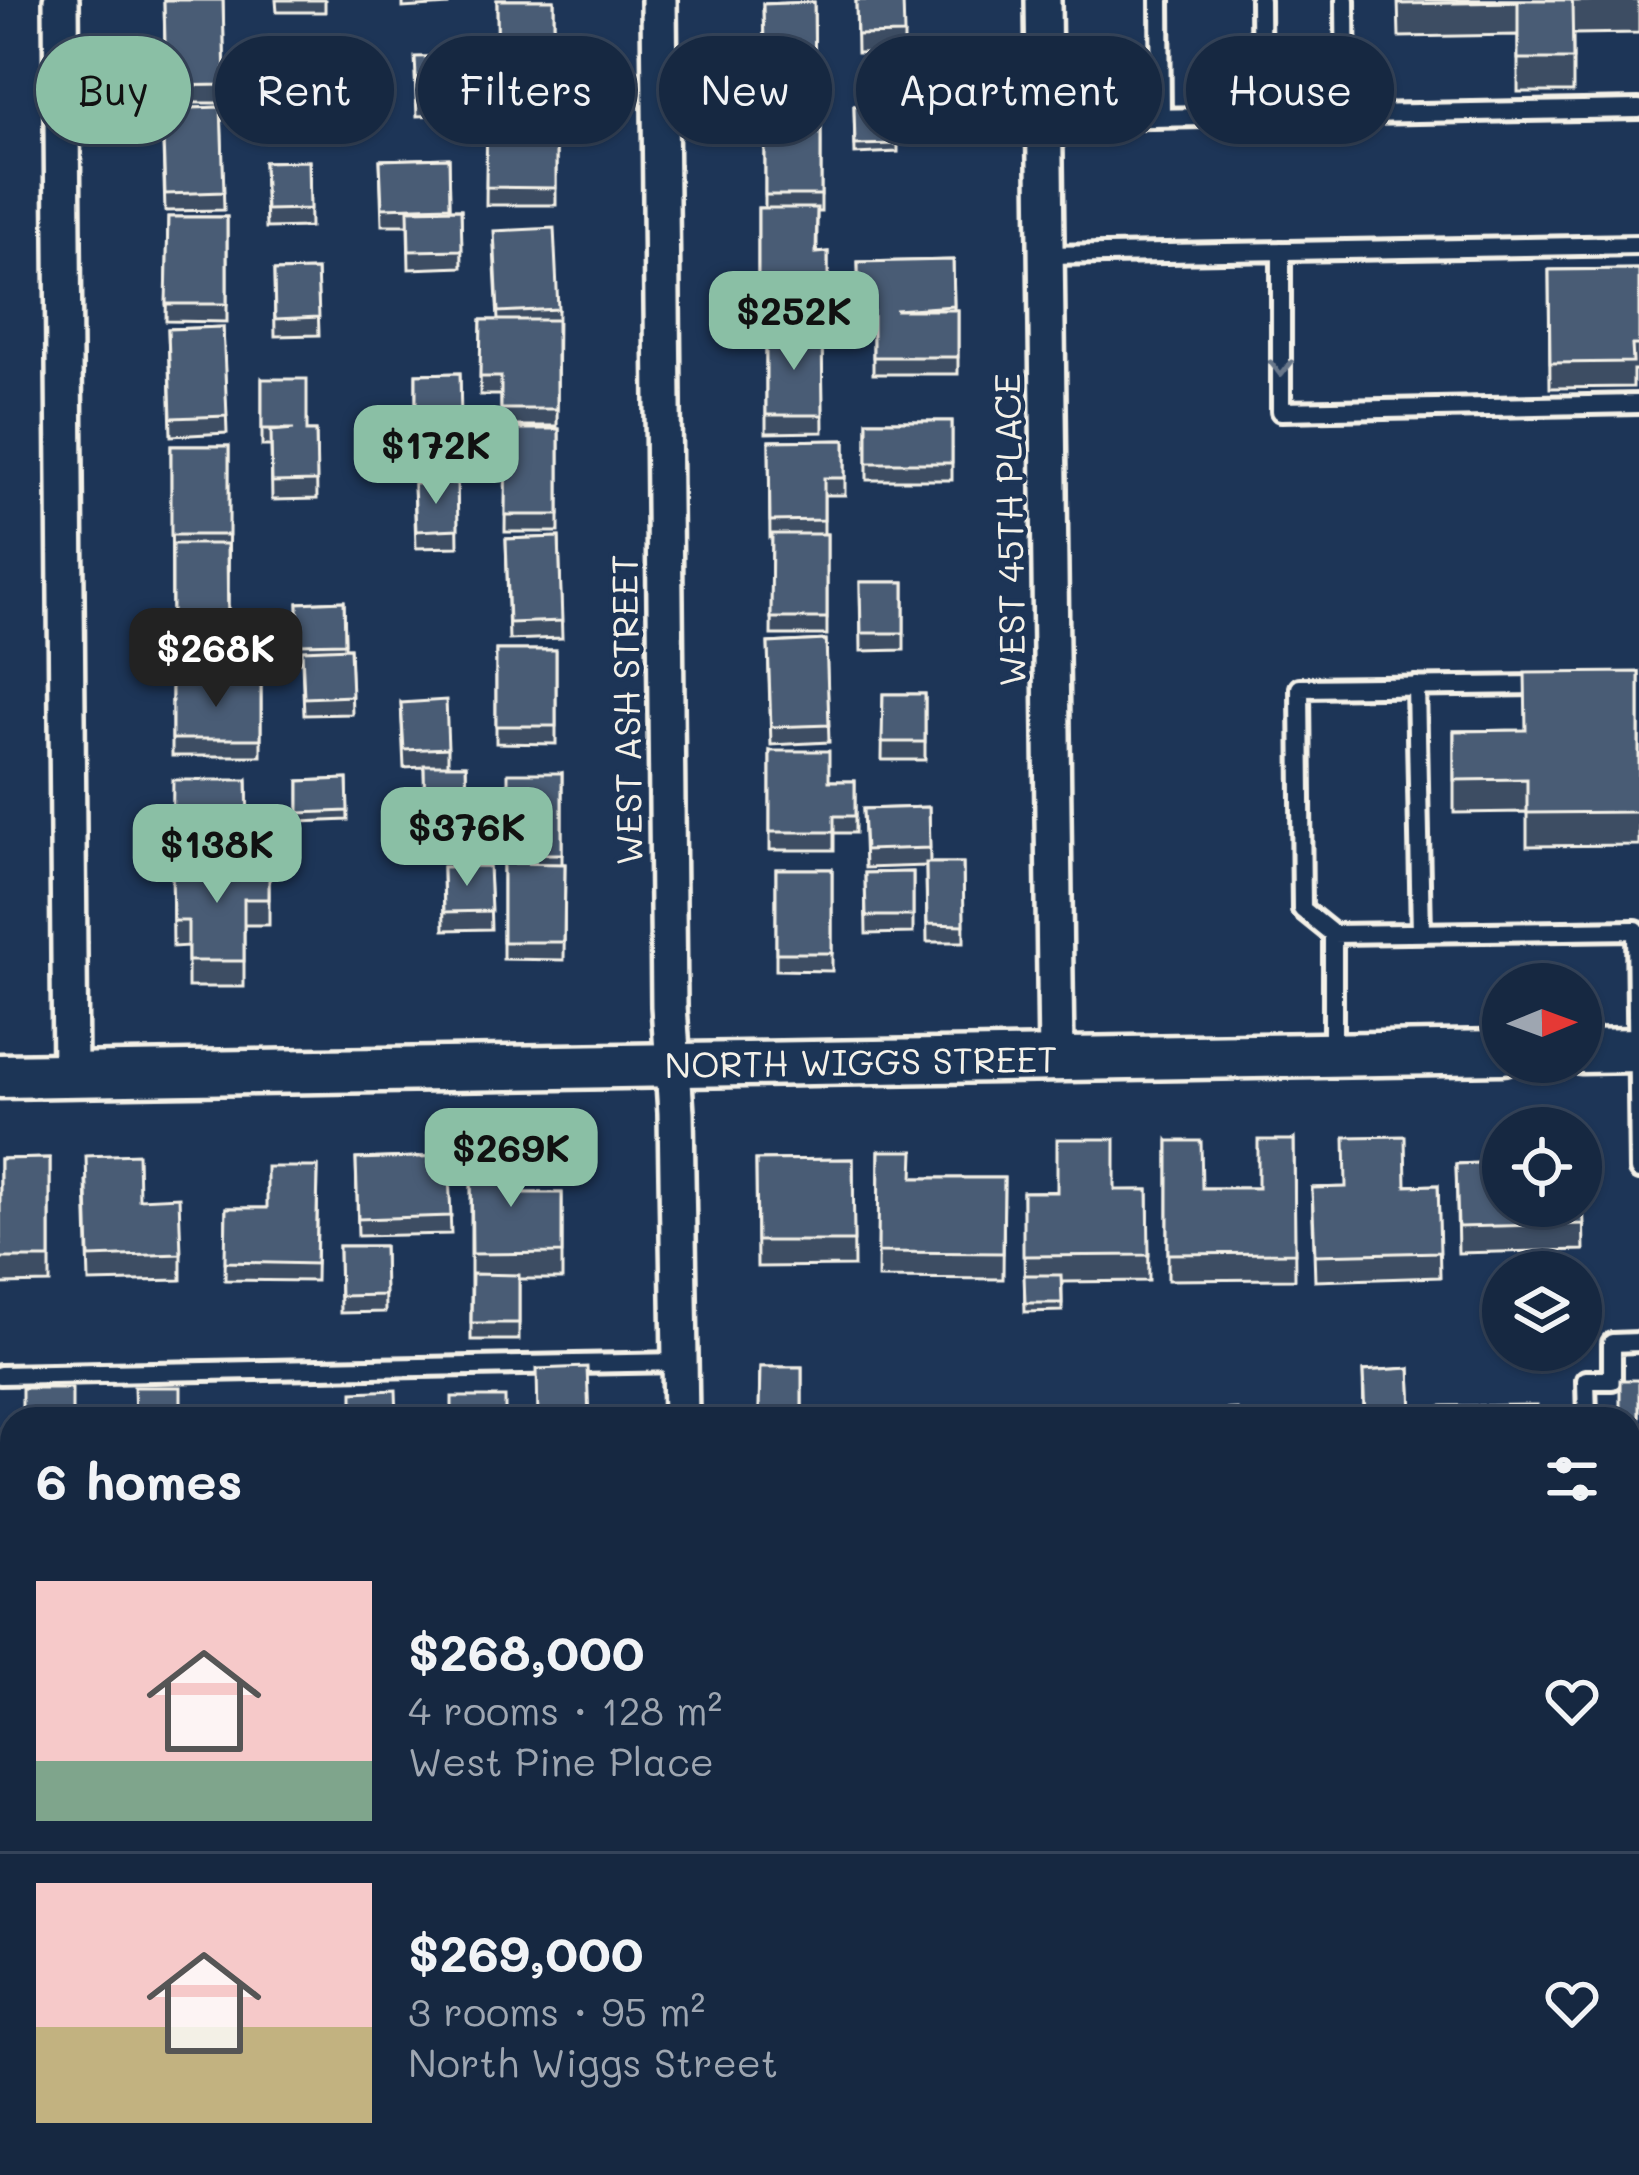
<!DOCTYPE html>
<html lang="en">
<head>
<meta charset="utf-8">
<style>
  :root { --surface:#162841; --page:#23344c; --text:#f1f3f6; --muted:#9ea6b1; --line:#35445a; --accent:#8abfa5 }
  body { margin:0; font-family:Mali,sans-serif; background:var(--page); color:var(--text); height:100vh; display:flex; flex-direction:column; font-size:45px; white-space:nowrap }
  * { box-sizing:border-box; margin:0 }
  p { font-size:39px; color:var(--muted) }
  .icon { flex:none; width:66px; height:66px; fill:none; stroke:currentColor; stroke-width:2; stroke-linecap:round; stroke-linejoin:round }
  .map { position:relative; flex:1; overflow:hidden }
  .drawer { position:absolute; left:0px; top:1407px; width:1641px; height:768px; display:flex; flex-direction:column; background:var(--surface); border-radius:36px 36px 0 0; box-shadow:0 3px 9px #0004,0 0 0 3px var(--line) }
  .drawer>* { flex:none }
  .banner { position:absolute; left:36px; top:36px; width:1569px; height:108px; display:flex; gap:24px }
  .needle { width:78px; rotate:89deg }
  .buttons { position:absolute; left:1482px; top:963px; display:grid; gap:24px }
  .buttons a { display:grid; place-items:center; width:120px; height:120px; border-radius:50%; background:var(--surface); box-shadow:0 3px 9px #0004,0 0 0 3px var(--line); font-size:60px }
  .price { position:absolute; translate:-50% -102px; padding:0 27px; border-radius:24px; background:var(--accent); color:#111; font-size:39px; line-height:78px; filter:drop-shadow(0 3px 6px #0008) }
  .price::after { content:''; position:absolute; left:50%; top:72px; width:36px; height:27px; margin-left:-18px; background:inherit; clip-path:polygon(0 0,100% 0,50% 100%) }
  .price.on { background:#222; color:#fff }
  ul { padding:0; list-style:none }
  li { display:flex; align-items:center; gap:36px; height:300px; padding:0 36px }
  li+li { border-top:3px solid var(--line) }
  li span { display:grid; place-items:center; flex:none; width:336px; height:240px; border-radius:0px; color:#555 }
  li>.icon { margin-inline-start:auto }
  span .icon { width:144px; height:144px; fill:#fffc; stroke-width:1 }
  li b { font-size:51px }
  h2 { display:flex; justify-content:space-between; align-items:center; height:144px; padding:0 36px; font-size:51px }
  .pill { padding:0 42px; border-radius:54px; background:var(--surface); box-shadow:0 3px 9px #0004,0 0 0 3px var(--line); font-size:42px; line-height:108px }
  .pill.on { background:var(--accent); color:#111 }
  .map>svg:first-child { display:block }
</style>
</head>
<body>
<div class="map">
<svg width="1639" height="2175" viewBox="0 0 1639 2175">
  <rect width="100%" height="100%" fill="#1d3557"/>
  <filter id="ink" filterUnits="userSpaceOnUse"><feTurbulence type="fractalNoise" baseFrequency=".00833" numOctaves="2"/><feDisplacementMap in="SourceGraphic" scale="24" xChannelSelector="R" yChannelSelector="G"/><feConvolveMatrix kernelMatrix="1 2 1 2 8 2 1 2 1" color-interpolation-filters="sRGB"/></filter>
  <g filter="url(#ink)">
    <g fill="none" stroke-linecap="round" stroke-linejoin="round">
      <defs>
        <path id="service" d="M1160 0 1161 118
          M1260 0 1261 116
          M1345 0 1346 114
          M1044 120 1639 109
          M1281 251V411L1639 404
          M1046 255 1639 245
          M1416 686 1421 933
          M1333 934 1636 930 1639 1170
          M1333 1053V934L1302 909 1300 688 1548 685
          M0 1375 680 1362
          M1587 1419 1586 1380H1612V1343L1639 1342
          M1629 1941 1639 1940
          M0 1973H12
          M977 2163V2175"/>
        <path id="minor" d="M61 0 70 1075
          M659 0 669 1006 676 1113 681 1419
          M1043 0 1056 1060
          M1629 1647H1639
          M0 1673H12
          M690 2163V2175"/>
        <g id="tertiary">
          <path d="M1581 1051 1639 1050"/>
          <path id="s1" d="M0 1076 1503 1052"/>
        </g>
      </defs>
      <use href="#service" stroke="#f4f1e8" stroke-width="26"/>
      <use href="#minor" stroke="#f4f1e8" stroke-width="42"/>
      <use href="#tertiary" stroke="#f4f1e8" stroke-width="51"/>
      <use href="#service" stroke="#1d3557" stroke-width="16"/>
      <use href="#minor" stroke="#1d3557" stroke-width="33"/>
      <use href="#tertiary" stroke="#1d3557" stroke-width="42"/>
    </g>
    <path fill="#3e4e64" stroke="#f4f1e8" stroke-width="3" d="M164 0H223L225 103H166Z
      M276 0H325V12H277Z
      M403 0H448V5L403 8Z
      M497 0H554V93L498 94Z
      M856 0 904 34V52L857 53Z
      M1398 0H1639V33L1573 34V92H1518V35L1399 37Z
      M814 2 815 102 765 104 763 4Z
      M263 52H307L308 120H263Z
      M415 75 461 96V114L417 116Z
      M487 102 544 146 556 145V205H486Z
      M898 104V152L855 154 854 106Z
      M221 107 224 210 165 211 162 109Z
      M765 113H821V212H817V253L828 252V309L758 308V208H765Z
      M449 158 450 209H461L462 267 409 269 408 225H382L380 160Z
      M309 161 310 227 266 228 264 162Z
      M168 217H227V322L166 321Z
      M494 248 558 309 557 426H501V395H480L481 320H498Z
      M953 260 954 310H958V374H873V326H859L858 262Z
      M1639 269V370H1633V387L1550 388 1549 270Z
      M317 270 319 335 275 336 274 271Z
      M223 327 227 433 171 436 168 329Z
      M766 331H822L823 432 766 433Z
      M460 373 461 438H416V374Z
      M262 379 307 431H316L317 499 272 500 271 446H262Z
      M867 421H952V480H867Z
      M506 429H559V532H505Z
      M845 440V495H824V534H827V635H771L772 538H770L769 441Z
      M171 446H229L228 652H172Z
      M457 483 458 547 416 548 414 484Z
      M559 537 562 638 509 640 506 539Z
      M860 582H904V650L861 651Z
      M344 601 345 648H350L352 714 304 715 302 662H299L298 603Z
      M826 640 829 742 771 745 768 643Z
      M496 650H556V744L496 743Z
      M1639 672V845L1527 846V812L1454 813V731L1525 730Z
      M172 682H261V756H172Z
      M883 694H925V760H882Z
      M401 703 448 748V765H466L467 813 425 814 424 767 404 768Z
      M770 751 829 781H855V833H834V850H770Z
      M562 773V864H565L564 960 503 959V863H508V854H473L472 799 508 800Z
      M347 779 348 820 299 822V781Z
      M247 780 248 843H232V863H269V925H244V987H188V946L173 947 172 858Z
      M929 807 930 863H963L964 942H927L926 866 865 868 863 809Z
      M489 866 491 929 444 930 443 867Z
      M776 869H832V971L776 970Z
      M913 872V933L866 934 865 873Z
      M1294 1140 1295 1279 1168 1280V1141L1202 1188H1258Z
      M879 1151 914 1178H1004L1003 1279 878 1278Z
      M471 1153 522 1193H562V1279H519V1340H471Z
      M448 1156 451 1234 358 1236 356 1159Z
      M50 1158V1283L0 1284V1159Z
      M853 1159 854 1266 757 1267 756 1160Z
      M1582 1160 1584 1250 1458 1253 1456 1164Z
      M318 1167 316 1281 225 1280 226 1208H267Z
      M86 1181 139 1199 181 1254V1280L89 1282Z
      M1438 1185 1440 1277 1315 1281 1312 1188Z
      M1148 1190 1149 1281 1062 1282V1311L1025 1312 1023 1192Z
      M339 1246H384L385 1312 340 1313Z
      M760 1367H802V1419H759Z
      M1410 1368 1412 1419H1364L1363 1371Z
      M1639 1380V1462H1629V1419Z
      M0 1482H12V1562H0Z
      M1629 1721H1639V1820H1629Z
      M0 1767H12V1852H0Z
      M1629 1850H1639V1920H1629Z
      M1632 1949H1639V2016L1631 2015Z
      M1634 2036H1639V2130H1635Z
      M12 2071V2163H21L0 2164V2072Z
      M1137 2163H1254V2164L1242 2175H1146Z"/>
    <path fill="#324051" stroke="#f4f1e8" stroke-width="3" d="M1237 2163 1254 2164 1242 2175H1224Z"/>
    <path fill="#485b74" stroke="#f4f1e8" stroke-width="3" d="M164 0H223L225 85 166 86Z
      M497 0H554V76H498Z
      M856 0H903L904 34 857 35Z
      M1398 0H1627L1572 1 1573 59H1518V2L1399 4Z
      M814 2 815 85 765 86 763 4Z
      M263 52H307L308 102H263Z
      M459 56 461 96 417 98 415 57Z
      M487 102H544V146L556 145V188L486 187Z
      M898 104V144L855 145 854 106Z
      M221 107 224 192 165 194 162 109Z
      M765 113H821V195H765Z
      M449 158 450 206 382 208 380 160Z
      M309 161 310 209 266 210 264 162Z
      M758 208H817L816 253 828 252V291H758Z
      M461 209 462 250 409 251 408 210Z
      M168 217H227V304H166Z
      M554 228 558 309 498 312 494 231Z
      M953 260 954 306 895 310H958V357H873V308L859 309 858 262Z
      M1639 269V345H1632L1633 362 1550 363 1549 270Z
      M317 270 319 317 275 319 274 271Z
      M481 320H557V409H501V377H480Z
      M223 327 227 416 171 418 168 329Z
      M766 331H822L823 415H766Z
      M460 373 461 420H416V374Z
      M262 379H307V431H316L317 481 272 482 271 431 294 429H262Z
      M867 421H952V463H867Z
      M506 429H559V515H505Z
      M845 440V478H824V520L770 521 769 441Z
      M171 446H229V535H171Z
      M457 483 458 529 416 531 414 484Z
      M772 534H827V618H771Z
      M559 537 562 621 509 623 506 539Z
      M172 544H227L228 635H172Z
      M860 582H904V633H861Z
      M344 601 345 643 299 644 298 603Z
      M826 640 829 725 771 727 768 643Z
      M350 648 352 696 304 698 302 650Z
      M496 650H556V726H496Z
      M1639 672V812L1527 813V779L1454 780V731L1526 730 1525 673Z
      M172 682H261V739H172Z
      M883 694H925V742H882Z
      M446 700 448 748 404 750 401 703Z
      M770 751H829V781H855V816H834V832H770Z
      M424 765H466L467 804 425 805Z
      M508 773H562V854H508L509 837 473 836 472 799 508 800Z
      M347 779 348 811 299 813V781Z
      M173 780H247L248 825H232V858H172Z
      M929 807 930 848 865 850 863 809Z
      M269 863V899H244V961H188V921H173L172 864Z
      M503 863 565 864 564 942H503Z
      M926 863H963L964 925 927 924Z
      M489 866 491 911 444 912 443 867Z
      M776 869H832V953H776Z
      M913 872V916H866L865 873Z
      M1405 1136 1406 1186 1438 1185 1440 1252 1315 1255 1312 1188 1346 1187 1345 1137Z
      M1057 1139H1115V1190H1148L1149 1255 1023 1256V1192H1057Z
      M1258 1140H1294L1295 1253 1168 1254V1141H1201L1202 1188H1258Z
      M879 1151H914L913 1178H1004L1003 1253 878 1252Z
      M471 1153H522V1193H562V1253L472 1254Z
      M138 1154 139 1199 179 1197 181 1254 89 1257 86 1156Z
      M448 1156 451 1216 358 1219 356 1159Z
      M50 1158V1258H0V1159Z
      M853 1159 854 1241H757L756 1160Z
      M1581 1160 1584 1224 1458 1227 1456 1164 1503 1162V1206H1581Z
      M267 1167H318L316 1264 225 1262 226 1208H267Z
      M339 1246H384L385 1295 340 1296Z
      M472 1274 519 1275V1323H471Z
      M1024 1275H1061L1062 1303H1025Z
      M587 1367 589 1419H538L537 1369Z
      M760 1367H802V1411H759Z
      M1410 1368 1412 1413 1365 1416 1363 1371Z
      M1620 1380H1639V1445H1629V1419H1620Z
      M134 1387H181V1419H135Z
      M22 1388H72V1419H22Z
      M396 1390 397 1419H353V1392Z
      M452 1397H505V1419H452Z
      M1537 1405V1419H1441V1406Z
      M1237 1409V1419H1163V1412Z
      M893 1414H986V1419H893Z
      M0 1482H12V1544H0Z
      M1629 1721H1639V1794L1629 1795Z
      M0 1767H12V1835H0Z
      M1629 1850H1639V1902H1629Z
      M1632 1949H1639V1998H1631Z
      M1634 2036H1639V2113H1635Z
      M12 2071V2146L0 2147V2072Z
      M796 2163H856V2175H796Z
      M1027 2163H1068V2175H1027Z
      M1152 2163H1237L1224 2175H1163Z"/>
    <defs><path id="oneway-chevron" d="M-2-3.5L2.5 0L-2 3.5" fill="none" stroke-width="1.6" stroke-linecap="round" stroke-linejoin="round" transform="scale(3)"/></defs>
    <use stroke="#68778a" href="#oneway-chevron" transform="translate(1281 368) rotate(90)"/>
  </g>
  <g text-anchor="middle" stroke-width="9" stroke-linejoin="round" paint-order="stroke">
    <g font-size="36" fill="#f4f1e8" stroke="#1d3557">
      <text transform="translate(1010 530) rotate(-91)" y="13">WEST 45TH PLACE</text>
      <text transform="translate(627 710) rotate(-91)" y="13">WEST ASH STREET</text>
      <text dy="13" stroke="none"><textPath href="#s1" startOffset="861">NORTH WIGGS STREET</textPath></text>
    </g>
  </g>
</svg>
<div class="buttons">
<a><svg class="needle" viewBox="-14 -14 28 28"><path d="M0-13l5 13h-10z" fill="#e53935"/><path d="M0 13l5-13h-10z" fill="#9ea6b1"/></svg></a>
<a><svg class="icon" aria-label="locate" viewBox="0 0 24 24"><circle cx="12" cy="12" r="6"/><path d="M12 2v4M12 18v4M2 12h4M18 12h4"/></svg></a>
<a><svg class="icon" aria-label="layers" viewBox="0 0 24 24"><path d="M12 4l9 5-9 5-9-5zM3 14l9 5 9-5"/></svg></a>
</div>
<b class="price" style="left:794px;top:373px">$252K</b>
<b class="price" style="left:436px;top:507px">$172K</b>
<b class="price on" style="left:216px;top:710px">$268K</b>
<b class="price" style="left:467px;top:889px">$376K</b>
<b class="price" style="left:217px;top:906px">$138K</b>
<b class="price" style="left:511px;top:1210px">$269K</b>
<div class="banner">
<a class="pill on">Buy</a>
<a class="pill">Rent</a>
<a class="pill">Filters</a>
<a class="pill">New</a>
<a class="pill">Apartment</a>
<a class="pill">House</a>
</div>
<section class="drawer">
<h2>6 homes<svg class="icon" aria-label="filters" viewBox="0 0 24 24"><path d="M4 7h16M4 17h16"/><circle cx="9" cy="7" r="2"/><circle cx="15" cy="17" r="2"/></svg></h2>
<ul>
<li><span style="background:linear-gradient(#f6c9c9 75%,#7fa58c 0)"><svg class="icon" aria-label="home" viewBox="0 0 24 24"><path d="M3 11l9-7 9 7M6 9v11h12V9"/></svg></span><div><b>$268,000</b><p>4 rooms · 128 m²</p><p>West Pine Place</p></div><svg class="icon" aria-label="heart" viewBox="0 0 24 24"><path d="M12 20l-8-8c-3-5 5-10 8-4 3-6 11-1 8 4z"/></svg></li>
<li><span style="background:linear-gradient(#f6c9c9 60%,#c2b280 0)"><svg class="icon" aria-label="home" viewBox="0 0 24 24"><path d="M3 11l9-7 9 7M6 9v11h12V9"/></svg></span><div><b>$269,000</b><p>3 rooms · 95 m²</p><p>North Wiggs Street</p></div><svg class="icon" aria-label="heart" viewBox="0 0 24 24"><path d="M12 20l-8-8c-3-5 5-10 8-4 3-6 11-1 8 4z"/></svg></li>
</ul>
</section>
</div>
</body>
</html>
